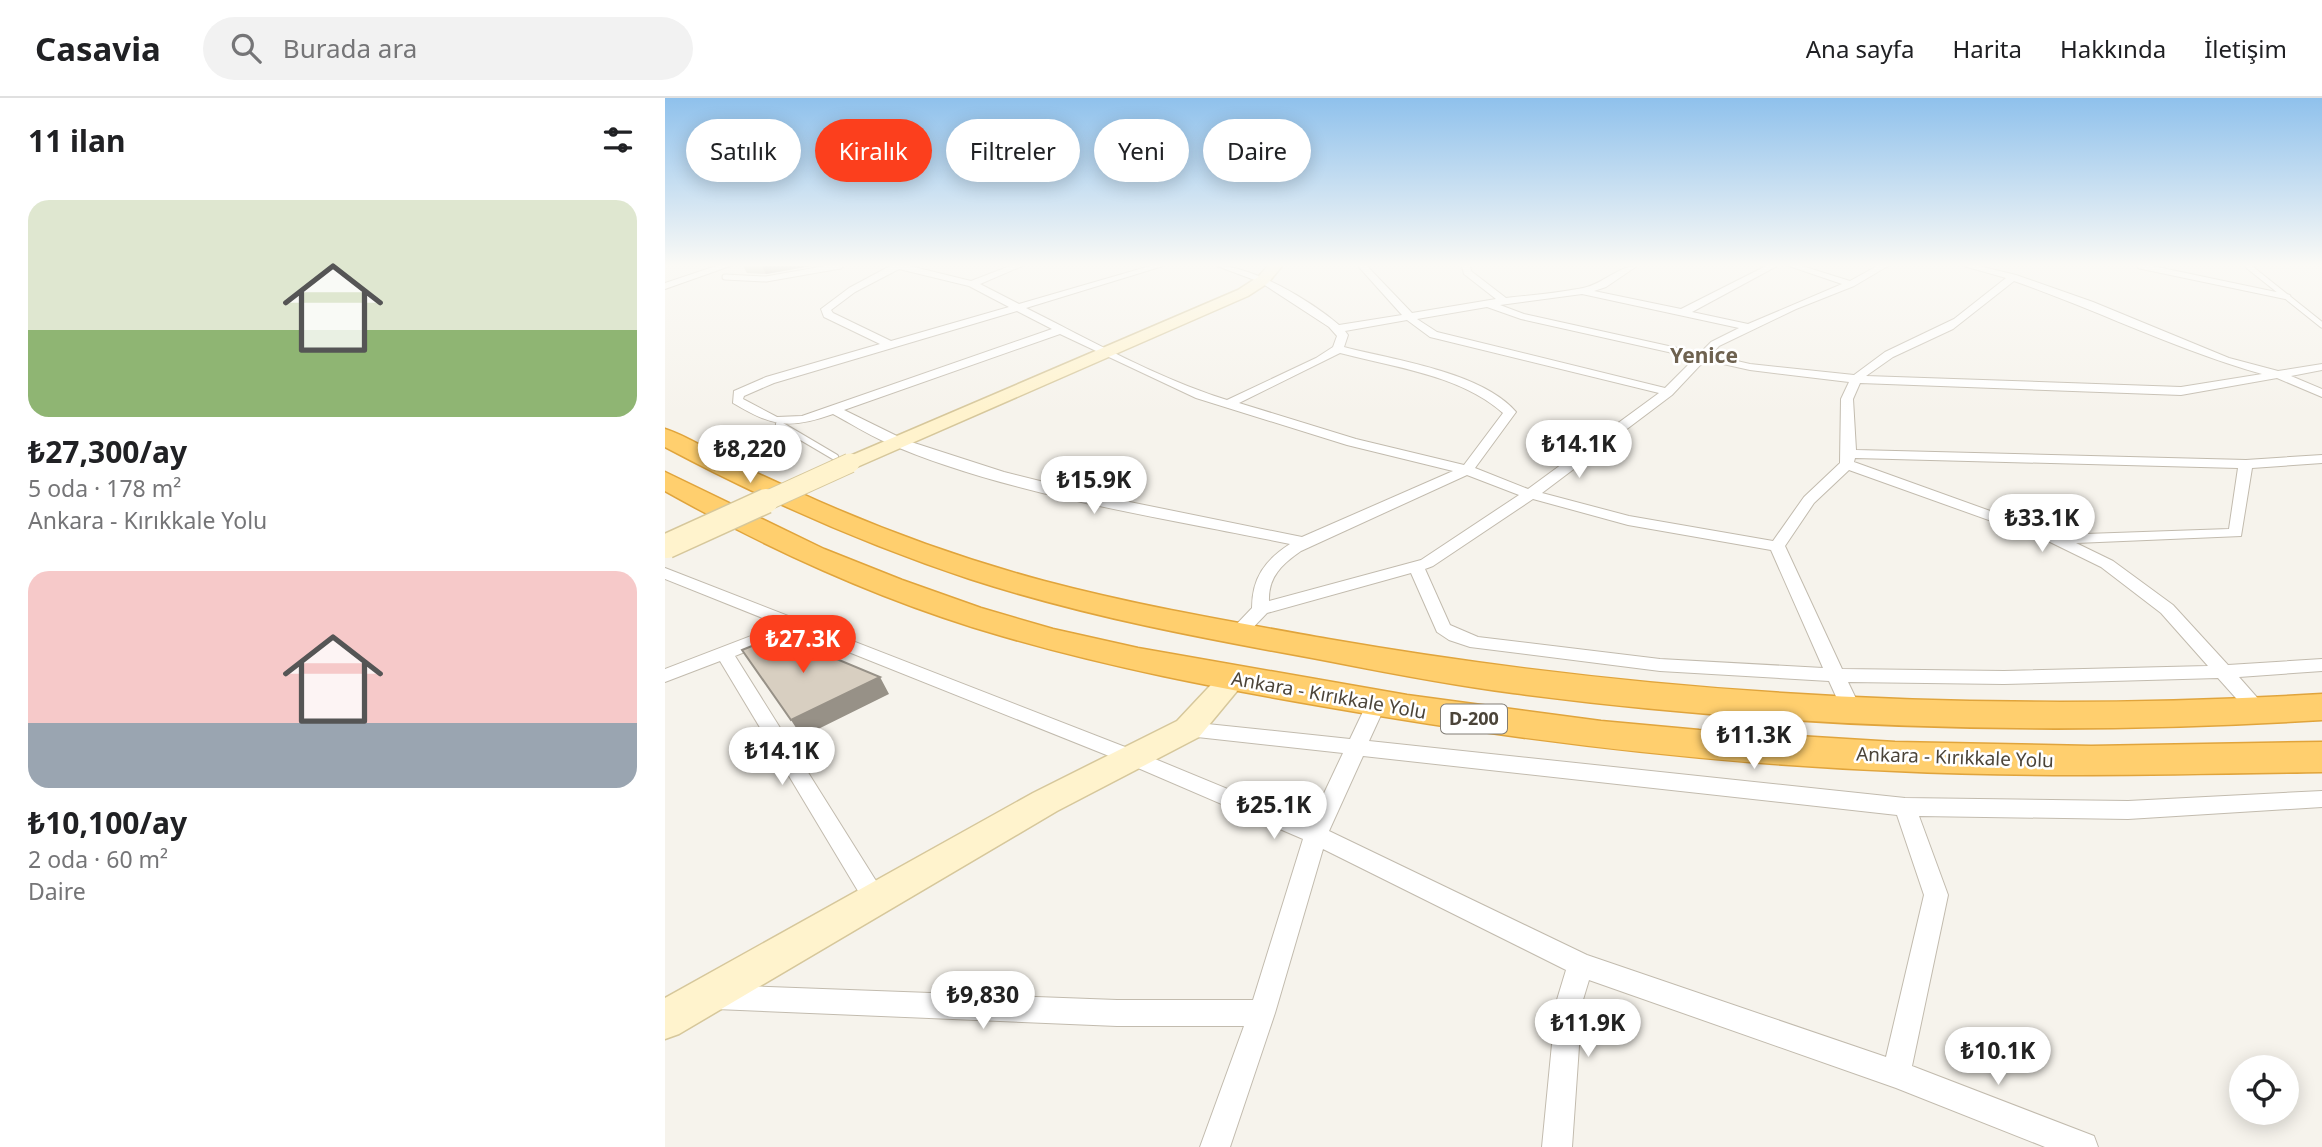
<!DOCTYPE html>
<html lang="tr">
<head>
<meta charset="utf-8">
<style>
  :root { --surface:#fff; --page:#f2f2f2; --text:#202124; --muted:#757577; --line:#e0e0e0; --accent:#fc3f1d }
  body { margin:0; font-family:"Noto Sans",sans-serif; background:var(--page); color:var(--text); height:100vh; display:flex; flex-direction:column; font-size:26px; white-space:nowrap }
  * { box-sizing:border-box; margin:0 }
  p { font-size:23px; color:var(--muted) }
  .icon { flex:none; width:38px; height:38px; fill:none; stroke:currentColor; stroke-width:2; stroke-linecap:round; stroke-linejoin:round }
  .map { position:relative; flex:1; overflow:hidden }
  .side { display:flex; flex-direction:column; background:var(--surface); width:665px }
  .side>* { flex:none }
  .top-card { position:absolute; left:21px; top:21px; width:665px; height:63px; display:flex; gap:14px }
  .controls { position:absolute; left:1564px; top:957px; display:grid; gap:14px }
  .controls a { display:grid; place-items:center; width:70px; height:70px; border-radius:50%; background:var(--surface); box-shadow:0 4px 18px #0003; font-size:35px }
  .price { position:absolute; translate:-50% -60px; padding:0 16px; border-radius:24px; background:#fff; color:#222; font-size:23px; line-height:46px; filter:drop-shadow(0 2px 4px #0008) }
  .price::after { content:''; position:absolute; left:50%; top:42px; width:21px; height:16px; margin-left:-10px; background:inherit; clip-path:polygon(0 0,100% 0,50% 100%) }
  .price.current { background:var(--accent); color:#fff }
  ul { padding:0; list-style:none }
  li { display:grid; align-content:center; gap:14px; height:371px; padding:0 28px }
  li span { display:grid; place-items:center; height:217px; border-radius:21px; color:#555 }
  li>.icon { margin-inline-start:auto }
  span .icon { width:126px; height:126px; fill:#fffc; stroke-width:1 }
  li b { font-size:30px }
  h2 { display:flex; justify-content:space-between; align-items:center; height:84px; padding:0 28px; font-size:30px }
  .pill { padding:0 24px; border-radius:32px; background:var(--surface); box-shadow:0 4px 18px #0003; font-size:24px; line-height:63px }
  .pill.current { background:var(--accent); color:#fff }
  header { display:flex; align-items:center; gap:42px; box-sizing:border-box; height:98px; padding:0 35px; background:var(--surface); border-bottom:2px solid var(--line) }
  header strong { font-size:33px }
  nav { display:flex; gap:38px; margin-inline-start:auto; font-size:24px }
  .search { width:490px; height:63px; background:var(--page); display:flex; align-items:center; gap:18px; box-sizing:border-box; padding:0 24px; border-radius:38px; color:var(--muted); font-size:26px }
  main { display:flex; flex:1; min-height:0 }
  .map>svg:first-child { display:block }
</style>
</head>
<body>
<header>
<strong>Casavia</strong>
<div class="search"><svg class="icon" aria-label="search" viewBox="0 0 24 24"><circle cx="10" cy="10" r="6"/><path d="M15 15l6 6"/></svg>Burada ara</div>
<nav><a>Ana sayfa</a><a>Harita</a><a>Hakkında</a><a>İletişim</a></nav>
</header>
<main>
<section class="side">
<h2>11 ilan<svg class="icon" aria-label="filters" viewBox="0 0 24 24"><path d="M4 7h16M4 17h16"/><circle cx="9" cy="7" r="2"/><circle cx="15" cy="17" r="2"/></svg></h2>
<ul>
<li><span style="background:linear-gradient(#dfe7d0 60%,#8fb573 0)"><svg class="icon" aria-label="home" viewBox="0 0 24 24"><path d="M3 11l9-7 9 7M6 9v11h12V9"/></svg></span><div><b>₺27,300/ay</b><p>5 oda · 178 m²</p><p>Ankara - Kırıkkale Yolu</p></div></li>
<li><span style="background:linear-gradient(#f6c9c9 70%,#9aa5b1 0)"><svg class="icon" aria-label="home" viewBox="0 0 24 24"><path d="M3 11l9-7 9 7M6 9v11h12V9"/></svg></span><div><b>₺10,100/ay</b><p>2 oda · 60 m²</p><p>Daire</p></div></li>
</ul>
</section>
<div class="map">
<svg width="1657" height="1049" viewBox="0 0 1657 1049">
  <rect width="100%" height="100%" fill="#f6f3ec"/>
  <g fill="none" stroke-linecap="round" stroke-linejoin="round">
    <defs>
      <path id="lane-far1" d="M1475 168 1623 199
        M1583 168 1657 227
        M60 179 101 181 175 168"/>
      <path id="lane" d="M114 326 170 359"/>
      <path id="street" d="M51 168H65L0 191V185Z
        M225 168H245L306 183 345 168H357L315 186 354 206 485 168H498L361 210C427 243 492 280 562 302L651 260 668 249 672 238 664 229 595 184 552 168C588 168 646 203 674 227L737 217 693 168H702L747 215 831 201 799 176 797 168H805L806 173 841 200C866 197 893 195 918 190 938 186 953 168 972 168L941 189 929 193 1016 211 1101 168H1112L1027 214 1083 226 1177 186 1124 168H1137L1185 183 1212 168H1223L1189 188 1131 211 1054 248 1046 257 1085 266 1189 277 1220 254 1289 221 1341 180 1299 168H1314L1351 177 1428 204 1564 260 1613 273 1657 266V272L1626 278 1657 291V299L1612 280 1516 297 1195 285 1188 301 1191 352 1581 362 1657 357V365L1587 370 1576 438 1411 445 1448 463 1508 507 1563 567 1657 561V573L1574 579 1604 613 1601 618H1587L1553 580 1339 586 1183 584 1196 611 1193 616H1179L1164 583 995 573 805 549 784 542 772 534 746 475 602 515 578 540H566L563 536 566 532 587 510C587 480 600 462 625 446 495 419 341 397 220 344 202 336 185 325 168 316 123 332 107 328 68 305L69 293 101 279 215 246 159 219 156 211 184 190ZM234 171 304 188 344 209 226 243 168 215 166 212 190 194ZM1349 183C1432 212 1512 252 1597 276L1516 289 1201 278 1228 259 1288 231ZM917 196 1074 230 1046 244 1035 255 859 216 835 207ZM822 209 856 221 1030 260 1000 290 772 234 752 221ZM352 213 387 231 137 318 112 319 78 301 79 298 109 285ZM742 222 765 239 994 295 863 391 810 370 851 314C817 274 729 262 679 249L683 237 680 233ZM395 236 531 300 682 347 788 373 637 439 435 398 339 374 240 342 179 312ZM675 255C728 269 795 277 838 315L799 367 691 341 574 305ZM1040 262 1085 272 1184 284 1176 301 1175 365 1139 399 1108 443 964 418 877 395 1007 297ZM1190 360 1573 370 1564 431 1392 437 1189 364ZM1184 372 1385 444 1436 469 1496 515 1543 568 1339 573 1177 571 1120 448 1149 405ZM802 377 854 397 756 462 604 503C603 479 617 466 636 453ZM868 401 963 427 1106 452 1158 570 995 561 813 539 785 527 760 471 768 468Z
        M0 470 473 654 645 725 678 655 523 638 516 636 513 631 516 626 523 624 685 641 704 601H718L721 606 704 643 1240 700 1463 703 1657 693V709L1463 721 1254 718 1283 797 1247 968 1429 1038 1433 1049H1380L1231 990 924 882 917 905 907 1049H877L891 905 901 872 658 751 610 915 565 1049H535L579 928H452L51 911 42 908 38 899 42 890 51 887 452 902H588L638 741 459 664 131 533 70 558 218 794 222 801 218 808 210 811 202 808 55 563 0 584V571L115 527 0 481ZM698 658 1232 717 1259 797 1221 959 922 857 664 733Z"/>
      <path id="secondary" d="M603 168H617L603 185 583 198 192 369H178L175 365 178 361 573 192 593 179Z
        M568 571 578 574 582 581 534 639 392 713 14 936 0 941V900L368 695 512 623 558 574Z"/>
      <path id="highway" d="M0 331C16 336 31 345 46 353 74 367 102 380 131 393 211 430 294 460 379 483 473 508 568 524 663 541 991 598 1325 616 1657 596V622C1388 639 1115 630 848 595 786 587 724 575 663 563 542 541 422 519 305 481 199 446 98 401 0 349Z
        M0 374 159 451 237 482 316 510 388 531 473 550 742 597 936 623 1034 632 1230 644 1426 648 1657 644V674C1515 676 1372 680 1230 673 1039 665 850 642 662 609 552 590 443 569 337 538 219 504 107 453 0 393Z"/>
    </defs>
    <use href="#lane-far1" stroke="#c2bbae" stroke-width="7"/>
    <use href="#lane" stroke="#c2bbae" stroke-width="8"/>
    <use href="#street" stroke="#c2bbae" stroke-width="2"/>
    <use href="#secondary" stroke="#d6c79b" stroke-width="3"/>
    <use href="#highway" stroke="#e0a43c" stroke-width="3"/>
    <use href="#lane-far1" stroke="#fff" stroke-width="5"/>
    <use href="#lane" stroke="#fff" stroke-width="6"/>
    <use href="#street" fill="#fff" fill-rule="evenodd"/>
    <use href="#secondary" fill="#fff3cd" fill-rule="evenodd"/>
    <use href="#highway" fill="#ffcf6e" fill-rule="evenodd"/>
    <defs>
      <path id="secondary-bridge-far1" d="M97 405 185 365"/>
      <path id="secondary-bridge" d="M2 448 101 403"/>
    </defs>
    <use href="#secondary-bridge-far1" stroke="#d6c79b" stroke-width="21" stroke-linecap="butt"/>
    <use href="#secondary-bridge" stroke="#d6c79b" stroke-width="27" stroke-linecap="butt"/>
    <use href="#secondary-bridge-far1" stroke="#fff3cd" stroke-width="19"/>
    <use href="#secondary-bridge" stroke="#fff3cd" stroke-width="24"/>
  </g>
  <path fill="#bab2a6" d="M78 168H146L101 176 82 175Z"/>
  <path fill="#979187" d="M97 168H146L101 176Z
    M215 579 224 596 137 639 126 622Z"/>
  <path fill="#d8cfc1" stroke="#979187" stroke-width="2" d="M114 537 215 579 126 622 77 552Z"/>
  <linearGradient id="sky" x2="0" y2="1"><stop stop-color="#8fc1ec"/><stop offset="0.53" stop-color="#fbfaf6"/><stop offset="1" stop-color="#fbfaf6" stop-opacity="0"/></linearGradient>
  <rect width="1657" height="315" fill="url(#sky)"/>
  <g text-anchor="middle" stroke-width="5" stroke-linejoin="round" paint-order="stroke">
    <rect fill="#fff" stroke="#817c74" stroke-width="2" x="776" y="606.5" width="66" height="29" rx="5"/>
    <g font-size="18" font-weight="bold" fill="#4b4439">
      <text x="809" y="627">D-200</text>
    </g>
    <g font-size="19" fill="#4b4439" stroke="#fff">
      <text transform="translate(664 597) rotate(10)" y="7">Ankara - Kırıkkale Yolu</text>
      <text transform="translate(1290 659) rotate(2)" y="7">Ankara - Kırıkkale Yolu</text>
    </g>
    <g font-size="21" font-weight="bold" fill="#6e6250" stroke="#fff">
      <text x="1039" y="265">Yenice</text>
    </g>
  </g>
</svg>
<div class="controls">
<a><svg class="icon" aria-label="locate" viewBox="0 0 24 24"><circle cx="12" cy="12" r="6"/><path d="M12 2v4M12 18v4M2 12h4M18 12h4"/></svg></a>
</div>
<b class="price" style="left:914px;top:382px">₺14.1K</b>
<b class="price" style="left:85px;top:387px">₺8,220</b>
<b class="price" style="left:429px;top:418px">₺15.9K</b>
<b class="price" style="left:1377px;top:456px">₺33.1K</b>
<b class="price current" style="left:138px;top:577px">₺27.3K</b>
<b class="price" style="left:1089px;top:673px">₺11.3K</b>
<b class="price" style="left:117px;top:689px">₺14.1K</b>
<b class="price" style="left:609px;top:743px">₺25.1K</b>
<b class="price" style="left:318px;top:933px">₺9,830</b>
<b class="price" style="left:923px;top:961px">₺11.9K</b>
<b class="price" style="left:1333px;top:989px">₺10.1K</b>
<div class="top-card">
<a class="pill">Satılık</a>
<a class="pill current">Kiralık</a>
<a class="pill">Filtreler</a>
<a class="pill">Yeni</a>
<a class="pill">Daire</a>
</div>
</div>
</main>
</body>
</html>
